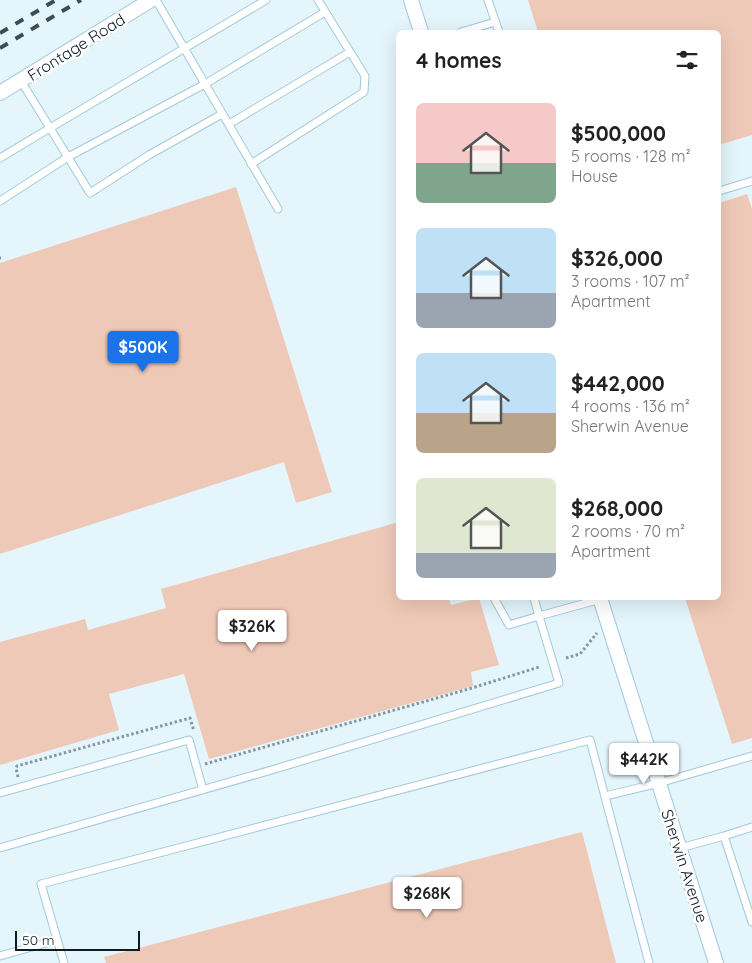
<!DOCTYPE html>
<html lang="en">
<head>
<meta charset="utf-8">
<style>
  :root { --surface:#fff; --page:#f2f2f2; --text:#222; --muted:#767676; --accent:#1a73e8 }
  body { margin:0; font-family:Quicksand,sans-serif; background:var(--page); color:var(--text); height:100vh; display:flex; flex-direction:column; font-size:19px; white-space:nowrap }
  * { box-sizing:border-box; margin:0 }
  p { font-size:16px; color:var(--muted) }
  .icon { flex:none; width:28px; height:28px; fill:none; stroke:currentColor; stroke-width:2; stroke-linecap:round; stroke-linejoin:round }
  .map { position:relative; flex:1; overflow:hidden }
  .panel { position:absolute; left:396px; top:30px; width:325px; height:570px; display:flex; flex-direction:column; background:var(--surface); border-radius:8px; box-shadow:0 5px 20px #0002 }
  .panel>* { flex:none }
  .scale { position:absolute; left:15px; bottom:12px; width:125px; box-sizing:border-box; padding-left:5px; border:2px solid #0d1c23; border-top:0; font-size:14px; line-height:18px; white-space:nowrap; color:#0d1c23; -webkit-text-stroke:4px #fff; paint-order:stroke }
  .price { position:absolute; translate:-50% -42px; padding:0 11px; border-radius:5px; background:#fff; color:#222; font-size:16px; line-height:32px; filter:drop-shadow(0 1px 2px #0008) }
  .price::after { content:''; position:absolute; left:50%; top:30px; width:15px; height:11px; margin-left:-8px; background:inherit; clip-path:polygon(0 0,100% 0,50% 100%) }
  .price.on { background:var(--accent); color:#fff }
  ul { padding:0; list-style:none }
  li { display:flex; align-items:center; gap:15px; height:125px; padding:0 20px }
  li span { display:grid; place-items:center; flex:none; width:140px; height:100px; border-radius:8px; color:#555 }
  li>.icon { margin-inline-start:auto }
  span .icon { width:60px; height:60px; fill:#fffc; stroke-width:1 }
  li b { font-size:21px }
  h2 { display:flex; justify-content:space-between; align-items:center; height:60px; padding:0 20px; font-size:21px }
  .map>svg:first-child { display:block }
</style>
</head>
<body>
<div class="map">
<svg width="752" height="963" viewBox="0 0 752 963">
  <rect width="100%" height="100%" fill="#e4f5fc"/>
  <path fill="#efc9b8" d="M528 0H752V135L719 145V32H538Z
    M236 187 332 492 296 503 284 462 0 554V263Z
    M747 194 752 209V738L732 744 685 598H719V203Z
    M399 522V598H449L451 605 479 598 499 665 471 672 473 686 209 759 184 674 109 694 119 730 0 765V642L85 619 88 630 166 608 161 589Z
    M582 832 616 963H106L104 957Z"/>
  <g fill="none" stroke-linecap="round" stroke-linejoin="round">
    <defs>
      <path id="service" d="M156 0 278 209
        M488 0 499 32
        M461 32 495 22
        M21 81 50 128 266 0
        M229 124 350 52
        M0 158 50 128 90 193 149 155 222 114
        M251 164 364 92 365 76 318 0
        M719 191 752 181
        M0 201 68 157 205 84 325 12
        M494 598 509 625 539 616 534 598
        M0 793 189 740 203 790
        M605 796 659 783 752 756
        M724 836 752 922
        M0 848 275 769 559 683 539 616 601 599
        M680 848 724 836 752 827
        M0 956 57 940
        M64 963 41 884 590 740 649 963"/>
      <path id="minor" d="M411 0 421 32
        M0 93 151 0
        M600 598 716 963"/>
    </defs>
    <use href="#service" stroke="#a1c9db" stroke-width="9"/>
    <use href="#minor" stroke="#a1c9db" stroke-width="16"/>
    <path stroke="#86969d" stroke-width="3" stroke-dasharray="2.5 2.5" stroke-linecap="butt" d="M0 258H1
      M566 658 580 654 597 633
      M205 764 472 688 539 667
      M18 777 16 768 17 766 190 718 194 731"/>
    <use href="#service" stroke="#fff" stroke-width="7"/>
    <use href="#minor" stroke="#fff" stroke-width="14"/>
    <path stroke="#3e4d54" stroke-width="4" stroke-dasharray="9 9" stroke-linecap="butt" d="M0 33 56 0
      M0 48 81 0"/>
  </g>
  <g text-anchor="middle" stroke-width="5" stroke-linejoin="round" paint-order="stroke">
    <g font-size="16" fill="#0d1c23" stroke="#fff">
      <text transform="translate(76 47) rotate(-32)" y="6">Frontage Road</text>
      <text transform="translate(685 866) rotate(72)" y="6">Sherwin Avenue</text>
    </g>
  </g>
</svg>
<div class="scale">50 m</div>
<b class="price on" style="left:143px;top:373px">$500K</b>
<b class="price" style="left:252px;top:652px">$326K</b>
<b class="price" style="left:644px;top:785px">$442K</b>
<b class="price" style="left:427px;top:919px">$268K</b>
<section class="panel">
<h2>4 homes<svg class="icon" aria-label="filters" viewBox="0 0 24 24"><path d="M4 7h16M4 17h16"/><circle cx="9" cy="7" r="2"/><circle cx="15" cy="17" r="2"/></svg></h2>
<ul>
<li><span style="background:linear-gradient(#f6c9c9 60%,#7fa58c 0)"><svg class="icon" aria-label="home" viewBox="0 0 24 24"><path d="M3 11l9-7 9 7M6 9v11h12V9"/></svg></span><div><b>$500,000</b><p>5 rooms · 128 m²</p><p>House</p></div></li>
<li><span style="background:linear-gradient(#bfe0f5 65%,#9aa5b1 0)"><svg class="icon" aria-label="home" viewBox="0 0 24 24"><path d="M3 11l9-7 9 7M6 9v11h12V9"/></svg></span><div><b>$326,000</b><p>3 rooms · 107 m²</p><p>Apartment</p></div></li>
<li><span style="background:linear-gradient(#bfe0f5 60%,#b9a48a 0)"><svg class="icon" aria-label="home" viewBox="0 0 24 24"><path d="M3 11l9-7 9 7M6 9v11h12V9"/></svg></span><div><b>$442,000</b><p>4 rooms · 136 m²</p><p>Sherwin Avenue</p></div></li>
<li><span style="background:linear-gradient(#dfe7d0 75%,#9aa5b1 0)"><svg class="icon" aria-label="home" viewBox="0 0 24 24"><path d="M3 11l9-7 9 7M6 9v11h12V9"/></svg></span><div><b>$268,000</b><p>2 rooms · 70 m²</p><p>Apartment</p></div></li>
</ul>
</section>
</div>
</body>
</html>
